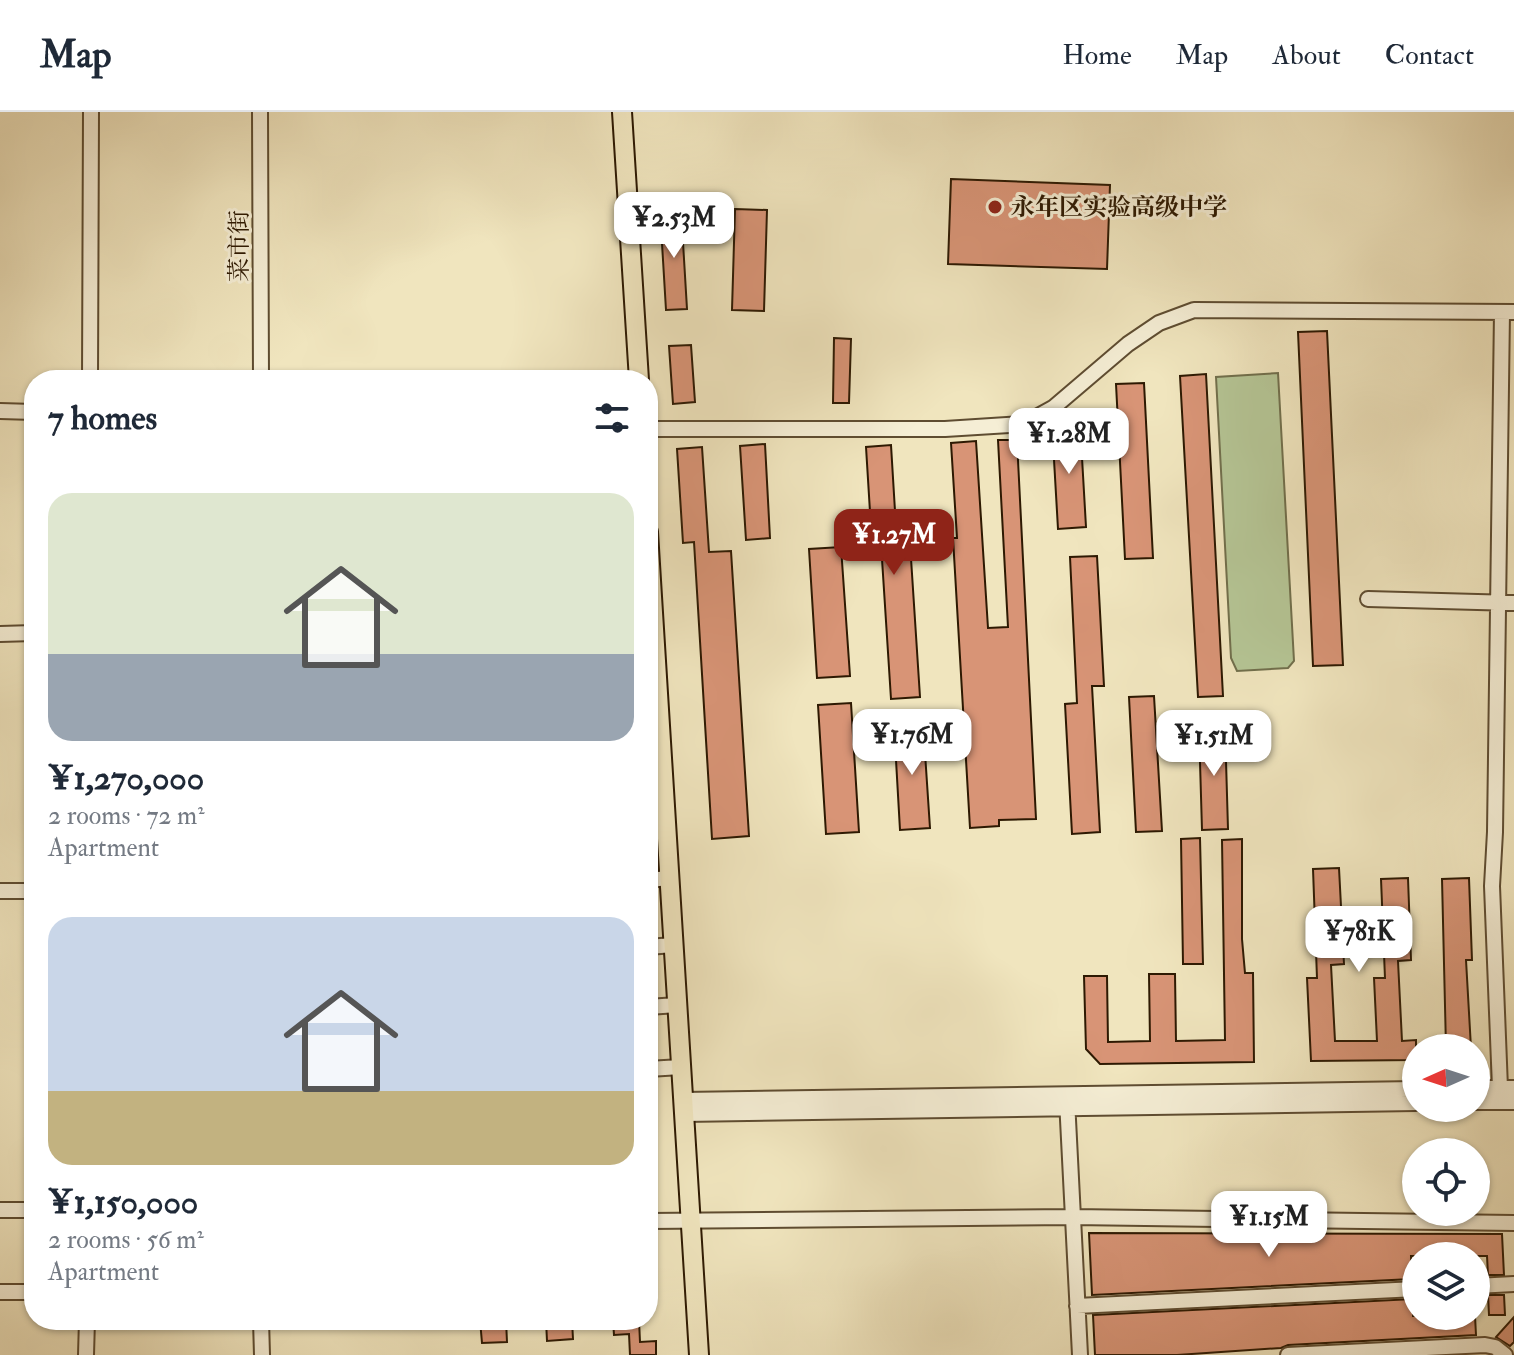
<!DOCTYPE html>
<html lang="en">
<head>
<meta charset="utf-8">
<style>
  :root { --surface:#fff; --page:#f6f6f7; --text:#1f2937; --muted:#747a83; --line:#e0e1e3; --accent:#8f2418 }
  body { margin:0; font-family:"IM FELL Double Pica","Noto Serif SC",serif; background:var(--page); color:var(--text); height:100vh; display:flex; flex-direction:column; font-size:30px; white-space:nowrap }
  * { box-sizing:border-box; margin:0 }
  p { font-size:26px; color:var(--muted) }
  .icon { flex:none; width:44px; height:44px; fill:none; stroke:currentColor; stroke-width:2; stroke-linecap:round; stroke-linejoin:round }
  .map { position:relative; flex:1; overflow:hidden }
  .panel { position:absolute; left:24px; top:258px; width:634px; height:960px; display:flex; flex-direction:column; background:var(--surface); border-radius:32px; box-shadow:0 2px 6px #0004 }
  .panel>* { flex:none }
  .needle { width:52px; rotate:267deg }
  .fabs { position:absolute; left:1402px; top:922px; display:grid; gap:16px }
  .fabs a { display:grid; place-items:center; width:88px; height:88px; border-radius:50%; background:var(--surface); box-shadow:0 2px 6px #0004; font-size:40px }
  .price { position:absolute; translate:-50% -68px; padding:0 18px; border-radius:16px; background:#fff; color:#222; font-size:26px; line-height:52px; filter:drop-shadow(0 2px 4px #0008) }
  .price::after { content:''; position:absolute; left:50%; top:48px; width:24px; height:18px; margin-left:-12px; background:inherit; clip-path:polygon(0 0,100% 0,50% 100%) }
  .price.on { background:var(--accent); color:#fff }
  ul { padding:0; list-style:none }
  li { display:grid; align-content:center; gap:16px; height:424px; padding:0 24px }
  li span { display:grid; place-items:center; height:248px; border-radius:24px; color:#555 }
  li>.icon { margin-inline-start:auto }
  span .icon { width:144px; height:144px; fill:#fffc; stroke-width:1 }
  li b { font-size:34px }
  h2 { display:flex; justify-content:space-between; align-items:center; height:96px; padding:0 24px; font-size:34px }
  header { display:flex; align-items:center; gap:48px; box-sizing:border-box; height:112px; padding:0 40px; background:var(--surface); border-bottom:2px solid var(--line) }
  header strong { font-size:38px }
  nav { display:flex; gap:44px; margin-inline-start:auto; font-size:28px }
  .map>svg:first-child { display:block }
</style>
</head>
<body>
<header>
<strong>Map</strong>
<nav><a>Home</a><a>Map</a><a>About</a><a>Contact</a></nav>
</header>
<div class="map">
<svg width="1514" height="1243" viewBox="0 0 1514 1243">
  <rect width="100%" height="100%" fill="#f0e5be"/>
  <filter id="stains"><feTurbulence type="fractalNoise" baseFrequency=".0025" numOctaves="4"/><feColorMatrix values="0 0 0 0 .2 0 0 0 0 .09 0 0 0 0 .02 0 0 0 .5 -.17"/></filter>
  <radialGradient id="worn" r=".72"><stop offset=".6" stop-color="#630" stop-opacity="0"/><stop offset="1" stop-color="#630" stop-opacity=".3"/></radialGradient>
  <path fill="#b5c595" stroke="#716f4c" stroke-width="2" d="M1278 261 1294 549 1288 556 1237 559 1231 546 1216 265Z"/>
  <path fill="#d89476" stroke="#2d1902" stroke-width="2" d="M951 67 1110 73 1107 157 948 152Z
    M681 97 687 197 666 198 660 98Z
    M735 97 767 98 764 199 732 198Z
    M1327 219 1343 553 1313 554 1298 220Z
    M834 226 851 227 849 291H833Z
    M691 233 695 290 673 292 669 234Z
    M1206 262 1223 584 1198 585 1180 264Z
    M1144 271 1153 446 1125 447 1116 272Z
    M1080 311 1086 415 1058 417 1052 313Z
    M998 328H1017L1036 707 999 708V714L970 716 953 426H957L951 331 976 329 988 516 1008 515Z
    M765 332 770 426 746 428 740 334Z
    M891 333 897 432 910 431 920 585 891 587 880 416H871L866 335Z
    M702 335 709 440 731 439 749 724 712 727 694 430 683 431 677 337Z
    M841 435 850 564 817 566 809 437Z
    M1097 444 1104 574H1092L1100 720 1072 722 1065 592 1077 591 1070 445Z
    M1154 584 1162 719 1136 720 1129 585Z
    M851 591 859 720 826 722 818 593Z
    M923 611 930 716 900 718 894 613Z
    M1225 615 1228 717 1202 718 1199 616Z
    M1200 726 1203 852H1183L1181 727Z
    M1242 727V827L1245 861H1253L1254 950 1100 952 1086 937 1084 864H1107L1108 930 1150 929 1149 862H1175L1176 929 1225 928 1222 728Z
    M1339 756 1344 852 1331 853 1335 929H1377L1374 866H1385L1381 767 1408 766 1411 848 1398 849 1402 929 1416 928V948L1311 949 1307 866H1317L1313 757Z
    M1469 766 1472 848H1466L1471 936H1446L1442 767Z
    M1089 1121 1502 1122 1504 1163H1488L1487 1144H1411L1412 1167 1092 1183Z
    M1488 1183H1504L1505 1203H1489Z
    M1413 1187V1204H1475L1476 1223 1288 1233 1281 1236 1177 1243H1095L1093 1203Z
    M1514 1205V1230L1510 1234 1496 1225Z
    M480 1208H506L507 1230 482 1231Z
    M546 1208H572L573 1227 547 1229Z
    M613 1208H639L640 1230 656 1229V1243H630L629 1222 614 1223Z"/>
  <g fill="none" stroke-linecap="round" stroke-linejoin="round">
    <defs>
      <path id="minor" d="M260 0 261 268
        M90 268 91 0
        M0 299 34 300
        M648 317H945L1024 312 1053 296 1128 232 1159 211 1194 198 1514 200
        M1368 487 1514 491
        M0 522 34 521
        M648 699 665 698
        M648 768 669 766
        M0 779H34
        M648 835 673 833
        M648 895 677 893
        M648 957 681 955
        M1476 976H1514
        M1500 976 1492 774 1495 720 1502 200
        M683 988 1416 977
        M1067 988 1080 1243
        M1476 990H1514
        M684 1002 1416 991
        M0 1098H34
        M648 1109 1073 1105 1514 1111
        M1476 1174 1514 1172
        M0 1180H34
        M1077 1194 1416 1177
        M261 1208 262 1243
        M86 1243 87 1208
        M1288 1243 1485 1233 1495 1235 1505 1243"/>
      <path id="major" d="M622 0 639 268
        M648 420 699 1243"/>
    </defs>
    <use href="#minor" stroke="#5e4c31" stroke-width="18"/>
    <use href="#major" stroke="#2d1902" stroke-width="22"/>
    <use href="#minor" stroke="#f5eed5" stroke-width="14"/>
    <use href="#major" stroke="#f0e5be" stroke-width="18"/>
  </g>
  <circle fill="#8f2418" stroke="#f5eed5" stroke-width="3" cx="995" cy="95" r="8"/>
  <g text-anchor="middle" stroke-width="6" stroke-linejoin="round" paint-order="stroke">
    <g font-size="24" font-weight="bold" fill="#2d1902" stroke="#f5eed5" text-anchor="start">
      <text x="1011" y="103">永年区实验高级中学</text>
    </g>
    <g font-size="24" fill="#2d1902" stroke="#f5eed5">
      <text transform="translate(239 134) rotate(-90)" y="8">菜市街</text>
    </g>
  </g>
  <rect width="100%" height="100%" filter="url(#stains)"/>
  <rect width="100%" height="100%" fill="url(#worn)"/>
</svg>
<div class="fabs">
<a><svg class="needle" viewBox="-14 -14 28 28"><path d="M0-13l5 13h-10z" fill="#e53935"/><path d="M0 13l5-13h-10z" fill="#747a83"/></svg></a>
<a><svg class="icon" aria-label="locate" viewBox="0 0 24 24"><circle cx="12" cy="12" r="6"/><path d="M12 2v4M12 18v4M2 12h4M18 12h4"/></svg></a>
<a><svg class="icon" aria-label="layers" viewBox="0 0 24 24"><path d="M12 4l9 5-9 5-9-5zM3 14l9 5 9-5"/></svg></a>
</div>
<b class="price" style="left:674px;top:148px">¥2.53M</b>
<b class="price" style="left:1069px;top:364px">¥1.28M</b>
<b class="price on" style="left:894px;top:465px">¥1.27M</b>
<b class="price" style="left:912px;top:665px">¥1.76M</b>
<b class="price" style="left:1214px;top:666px">¥1.51M</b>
<b class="price" style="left:1359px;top:862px">¥781K</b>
<b class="price" style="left:1269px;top:1147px">¥1.15M</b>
<section class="panel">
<h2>7 homes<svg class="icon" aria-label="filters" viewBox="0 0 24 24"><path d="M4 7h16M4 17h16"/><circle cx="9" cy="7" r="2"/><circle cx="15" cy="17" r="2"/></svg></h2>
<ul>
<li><span style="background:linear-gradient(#dfe7d0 65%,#9aa5b1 0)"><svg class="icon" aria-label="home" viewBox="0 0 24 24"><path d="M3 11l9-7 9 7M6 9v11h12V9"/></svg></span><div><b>¥1,270,000</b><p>2 rooms · 72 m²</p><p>Apartment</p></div></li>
<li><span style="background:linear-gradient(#c9d6e8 70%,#c2b280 0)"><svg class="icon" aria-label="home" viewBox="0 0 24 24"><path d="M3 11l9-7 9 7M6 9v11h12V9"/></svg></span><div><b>¥1,150,000</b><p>2 rooms · 56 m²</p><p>Apartment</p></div></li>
</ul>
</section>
</div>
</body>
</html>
